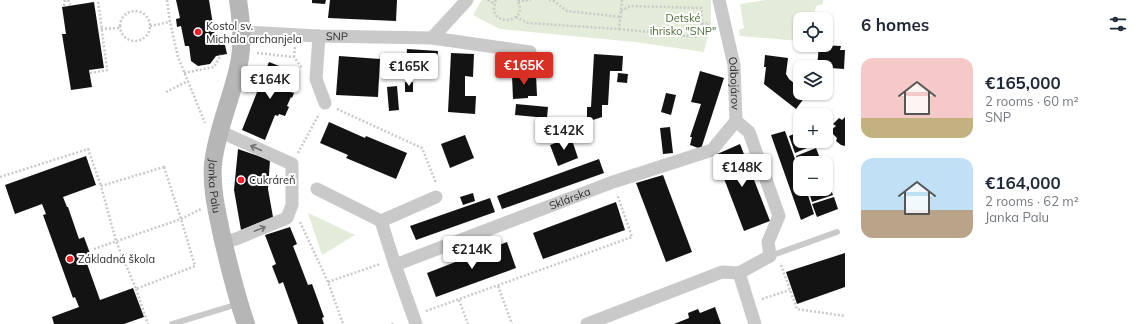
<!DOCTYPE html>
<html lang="en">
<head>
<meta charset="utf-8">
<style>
  :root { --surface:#fff; --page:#f6f6f7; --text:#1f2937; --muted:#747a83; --accent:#d93025 }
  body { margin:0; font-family:Mulish,sans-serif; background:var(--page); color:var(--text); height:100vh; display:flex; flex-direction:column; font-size:15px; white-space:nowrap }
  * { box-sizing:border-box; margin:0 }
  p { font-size:13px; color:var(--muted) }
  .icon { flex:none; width:22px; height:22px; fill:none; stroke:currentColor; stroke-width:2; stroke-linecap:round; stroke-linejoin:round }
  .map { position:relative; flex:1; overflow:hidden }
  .drawer { display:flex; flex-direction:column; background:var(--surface); width:300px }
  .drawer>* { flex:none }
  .buttons { position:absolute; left:793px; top:12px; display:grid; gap:8px }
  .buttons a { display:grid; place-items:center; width:40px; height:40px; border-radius:8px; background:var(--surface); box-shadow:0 1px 3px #0004; font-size:20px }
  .price { position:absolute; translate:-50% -34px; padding:0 9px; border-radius:4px; background:#fff; color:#222; font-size:13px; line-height:26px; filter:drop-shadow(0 1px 2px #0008) }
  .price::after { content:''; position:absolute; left:50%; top:24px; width:12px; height:9px; margin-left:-6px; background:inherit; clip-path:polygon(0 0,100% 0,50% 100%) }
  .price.selected { background:var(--accent); color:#fff }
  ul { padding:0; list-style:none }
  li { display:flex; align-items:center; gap:12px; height:100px; padding:0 16px }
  li span { display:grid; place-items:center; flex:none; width:112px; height:80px; border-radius:12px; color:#555 }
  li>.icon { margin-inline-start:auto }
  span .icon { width:48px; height:48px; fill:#fffc; stroke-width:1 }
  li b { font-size:17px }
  h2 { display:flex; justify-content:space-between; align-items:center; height:48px; padding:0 16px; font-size:17px }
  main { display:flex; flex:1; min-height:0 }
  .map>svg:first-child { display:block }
</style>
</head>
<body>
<main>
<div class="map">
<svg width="845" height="324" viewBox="0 0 845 324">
  <rect width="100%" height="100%" fill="#fff"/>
  <path fill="#e2ecd8" d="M482 0H711V24L704 52 635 42 500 29 473 15Z
    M765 0H823V4L816 6 813 19H800V41L740 36 739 30 744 28 740 4Z
    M308 213 355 235 322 255Z"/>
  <path fill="#131313" d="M176 0H209L215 37 223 36 227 54 216 56 210 64 198 66 191 61 189 46H185L181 26 177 27 176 19 180 18Z
    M312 0H326L325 4 312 3Z
    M330 0H397L396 21 328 18Z
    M94 2 104 68 89 70 92 87 71 90 62 34H66L62 7Z
    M819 45 841 46 840 50H845L844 69 817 67Z
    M407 49 438 51 437 63 429 62V73L407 72V75H401V65H406Z
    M451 53 474 54 473 77 465 76V96H476L475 114 448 112Z
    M594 54 623 56 622 71H610L608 105H602V117L590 121V117H587V107H591Z
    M765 55 788 58 786 74 789 79 800 88V93H808L796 109 764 84 766 67H764Z
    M339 56 380 59 378 97 336 95Z
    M269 62 297 73 290 92 294 93 292 98 291 97 287 106 289 107 285 116 279 114 278 116 275 115 265 140 242 130Z
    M700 71 724 78 701 149 690 145 692 137H690L701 104 691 102Z
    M618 73 628 74 627 83 617 82Z
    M536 74 537 96H528V98L513 99 512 75Z
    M405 82H413V92H405Z
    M397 86 399 110 389 111 387 87Z
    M666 93 676 95 671 115 661 112Z
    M516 104 548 107 547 118 515 115Z
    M845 117V146L841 145 836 141 837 138 830 131 836 126 833 124 839 118 842 120Z
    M329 122 365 138 366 136 407 153 396 179 346 158 348 155 320 143Z
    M670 127 673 153 663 154 660 128Z
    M785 131 800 173V189H806L814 214 801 220 771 135Z
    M799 132 800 141H809L814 145 795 153 789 136Z
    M465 135 474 158 450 168 441 144Z
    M571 137 578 158 558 166 550 145Z
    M740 144 770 221 744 231 715 155Z
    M816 148 821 161 817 163H800V168L796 156Z
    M238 149 270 160 268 189 273 217 241 230 234 190Z
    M86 156 96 185 63 197 67 207H68L79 239 84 237 91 256 85 258 100 300 133 288 144 317 124 324H54L52 317 79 307 75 297 73 298 43 215 46 214 42 204 15 214 5 185Z
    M599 159 604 173 502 209 497 196Z
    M663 175 692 252 666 262 636 183Z
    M828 182 833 195 812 202 808 189H826V183Z
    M473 193 475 201 463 205 460 197Z
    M834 197 838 209 817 217 812 204Z
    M490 198 495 212 416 240 410 226Z
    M616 202 625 230 543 259 533 233Z
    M290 227 297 244 293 246 308 285 312 284 324 317 322 318 324 324H298L283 282 279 284 272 266 276 264 265 235Z
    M507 242 516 268 436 297 427 273Z
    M845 253V287L797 304 786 272Z
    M715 307 721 324H674L689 318 688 313 698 309 700 313Z"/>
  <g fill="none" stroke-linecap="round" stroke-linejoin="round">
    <path stroke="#c9c9c9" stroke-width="2.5" stroke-dasharray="2 2" stroke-linecap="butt" d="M68 0 70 5
      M167 0 170 22 178 57 205 123
      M488 0 495 4
      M496 0C484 29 532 24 517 0
      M549 0 554 1 567 11 621 17
      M518 1 531 0
      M64 6 65 0
      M120 26a15 15 0 1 1 30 0a15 15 0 1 1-30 0Z
      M621 11 630 6 701 8 702 23 710 24
      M516 17 528 23 619 29 622 0
      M150 26 170 22
      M101 29 120 28
      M619 29 698 37 702 23
      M257 53 294 57 302 68
      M294 57 295 47
      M90 73 107 70 98 0
      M184 73 214 67 221 55
      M166 92 188 81
      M337 109 422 148 436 183
      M298 153 319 114
      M164 167 181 219 195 266 136 289 116 241 101 186Z
      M0 177 88 149 101 186
      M300 222 328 282 343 324
      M94 249 181 219 201 209
      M781 265 797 309 845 316
      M328 282 380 264
      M498 286 512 324
      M136 289 148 324
      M762 299 790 290
      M459 300 468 324
      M426 311 632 237 617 194
      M392 324 393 323"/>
    <path stroke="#c9c9c9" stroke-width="6" d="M770 256 837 232
      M172 324 238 304"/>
    <g stroke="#c9c9c9" stroke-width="13">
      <path id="s1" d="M719 0 734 65 736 121 749 132 779 216 768 242 770 256 739 273"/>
      <path id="s2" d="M242 32 319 36 432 38 530 52"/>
      <path d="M319 36 316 79 325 103"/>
      <path d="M432 38 467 0"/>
      <path d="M219 131 292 164V205L287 218 236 239 224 242"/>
      <path d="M317 189 381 221 395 265 416 324"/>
      <path d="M381 221 436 197"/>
      <path id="s3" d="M395 265 613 182 712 150 736 121"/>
      <path d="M739 273 755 324"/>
      <path d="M587 324 722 272 739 273"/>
    </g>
    <path stroke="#b6b6b6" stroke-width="18" id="s4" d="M238 0C241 20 243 38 240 58 234 94 217 127 213 164 211 188 217 212 222 236 229 266 236 295 246 324"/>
  </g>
  <defs><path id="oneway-shaft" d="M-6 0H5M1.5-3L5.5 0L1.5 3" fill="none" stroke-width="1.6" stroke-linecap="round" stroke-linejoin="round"/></defs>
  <g stroke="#737373">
    <use href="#oneway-shaft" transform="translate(256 148) rotate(-156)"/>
    <use href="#oneway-shaft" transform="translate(260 229) rotate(-22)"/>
  </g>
  <g fill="#f51d26" stroke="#fff" stroke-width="1.5">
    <circle cx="198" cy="32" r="4"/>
    <circle cx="241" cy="180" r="4"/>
    <circle cx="70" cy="259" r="4"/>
  </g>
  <g text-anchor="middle" stroke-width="4" stroke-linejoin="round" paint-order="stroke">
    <g font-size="11" fill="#4d6c36" stroke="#fff">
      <text x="683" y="22">Detské<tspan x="683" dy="13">ihrisko "SNP"</tspan></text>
    </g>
    <g font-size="11" fill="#2c2c2c" stroke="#fff" text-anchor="start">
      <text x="206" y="30">Kostol sv.<tspan x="206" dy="13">Michala archanjela</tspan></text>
      <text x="249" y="184">Cukráreň</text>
      <text x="78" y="263">Základná škola</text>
    </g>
    <g font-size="11" fill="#2c2c2c" stroke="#fff">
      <text dy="4" stroke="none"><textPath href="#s2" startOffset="95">SNP</textPath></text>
      <text dy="4" stroke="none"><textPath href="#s1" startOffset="85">Odbojárov</textPath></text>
      <text dy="4" stroke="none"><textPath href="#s4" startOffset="190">Janka Palu</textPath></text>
      <text dy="4" stroke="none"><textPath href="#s3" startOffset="187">Sklárska</textPath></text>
    </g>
  </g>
</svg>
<div class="buttons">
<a><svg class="icon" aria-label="locate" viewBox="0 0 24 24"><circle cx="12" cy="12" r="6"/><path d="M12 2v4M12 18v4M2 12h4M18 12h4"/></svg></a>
<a><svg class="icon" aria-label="layers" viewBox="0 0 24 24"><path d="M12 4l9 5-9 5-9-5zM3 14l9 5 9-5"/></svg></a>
<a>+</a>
<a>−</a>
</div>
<b class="price selected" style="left:524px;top:86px">€165K</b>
<b class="price" style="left:409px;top:87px">€165K</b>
<b class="price" style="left:270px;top:100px">€164K</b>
<b class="price" style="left:564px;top:151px">€142K</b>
<b class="price" style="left:742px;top:188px">€148K</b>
<b class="price" style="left:472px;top:270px">€214K</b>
</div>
<section class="drawer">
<h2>6 homes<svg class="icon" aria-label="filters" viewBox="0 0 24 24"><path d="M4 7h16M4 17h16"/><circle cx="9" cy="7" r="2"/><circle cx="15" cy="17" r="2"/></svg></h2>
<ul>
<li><span style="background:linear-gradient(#f6c9c9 75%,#c2b280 0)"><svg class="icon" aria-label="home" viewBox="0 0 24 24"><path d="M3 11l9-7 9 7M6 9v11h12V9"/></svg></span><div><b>€165,000</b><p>2 rooms · 60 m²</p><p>SNP</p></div></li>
<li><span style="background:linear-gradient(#bfe0f5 65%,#b9a48a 0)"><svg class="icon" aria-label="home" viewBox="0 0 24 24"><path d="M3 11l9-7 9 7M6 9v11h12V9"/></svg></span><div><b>€164,000</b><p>2 rooms · 62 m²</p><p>Janka Palu</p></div></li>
</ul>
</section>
</main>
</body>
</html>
